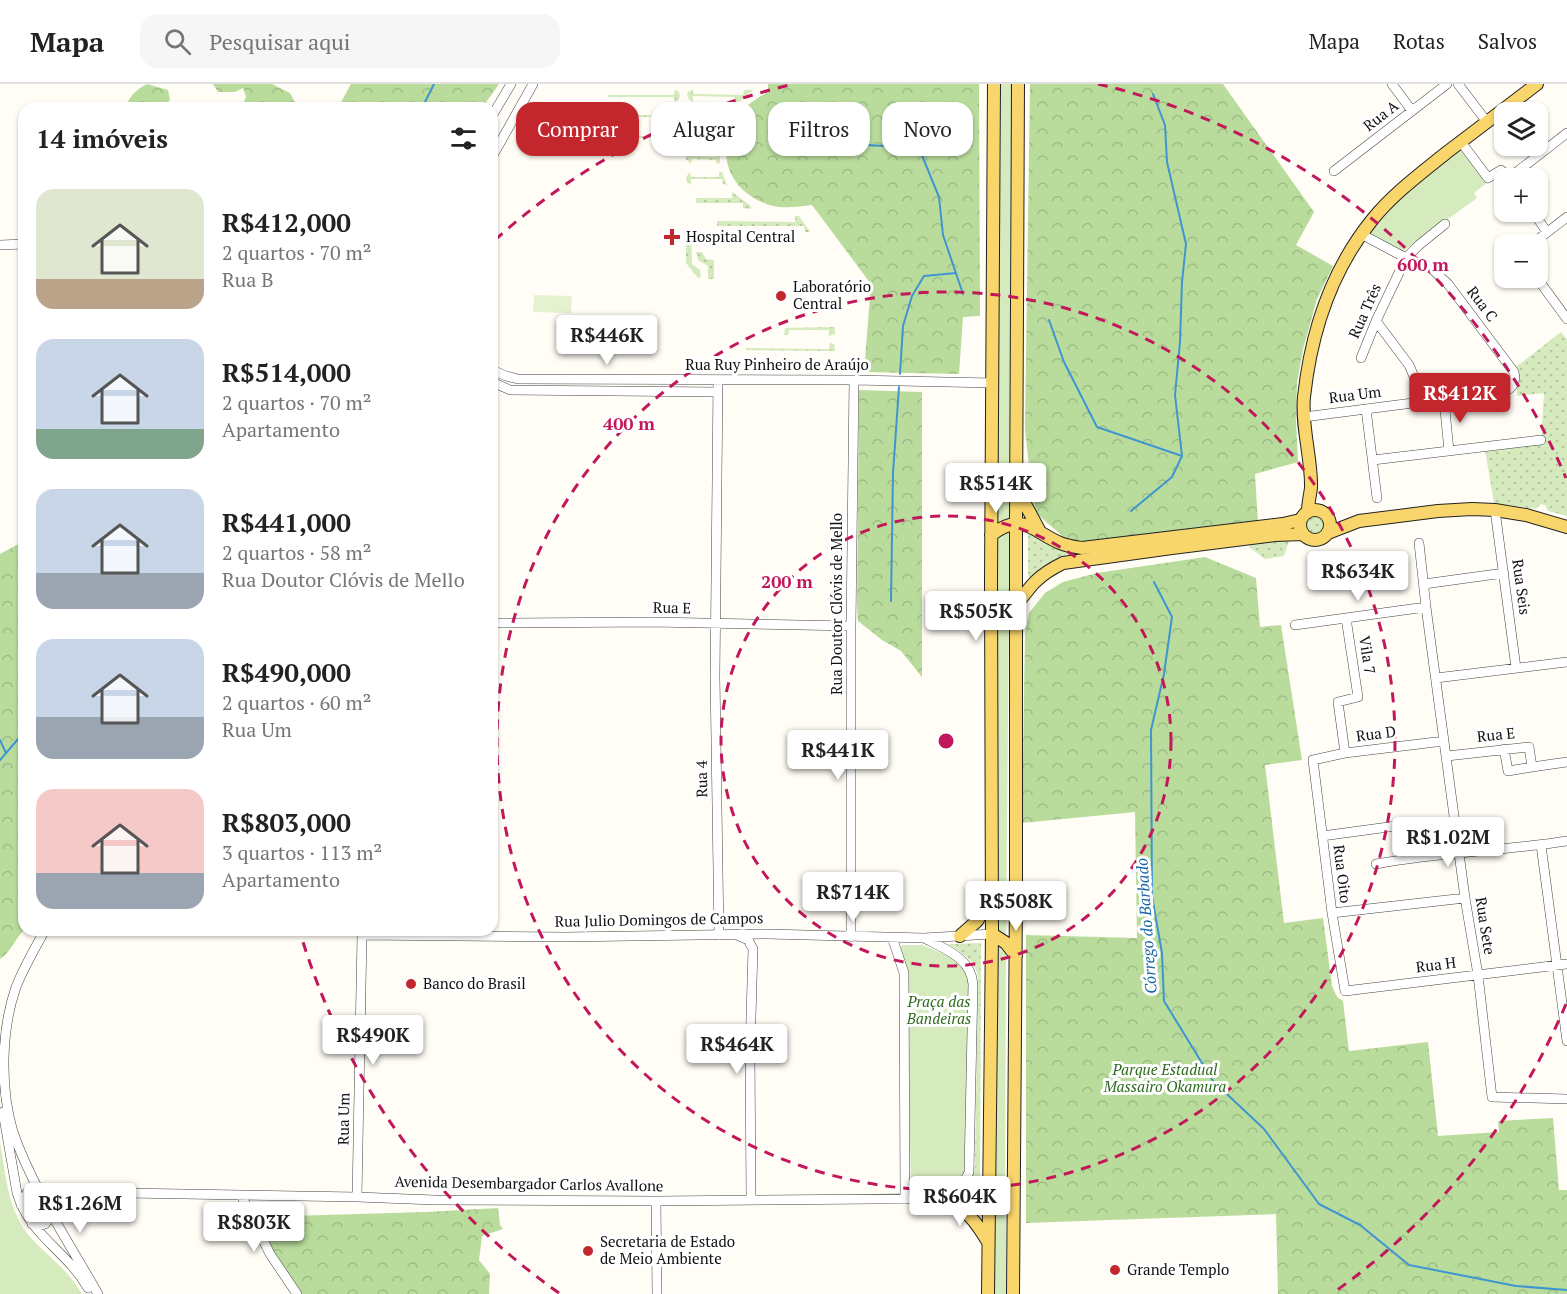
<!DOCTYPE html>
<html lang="pt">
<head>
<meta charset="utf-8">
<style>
  :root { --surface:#fff; --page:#f6f6f6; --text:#222; --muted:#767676; --line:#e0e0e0; --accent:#c4262e }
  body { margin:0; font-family:"PT Serif",serif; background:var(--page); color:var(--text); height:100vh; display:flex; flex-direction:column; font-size:22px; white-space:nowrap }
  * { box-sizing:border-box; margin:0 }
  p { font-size:20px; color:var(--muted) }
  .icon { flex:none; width:33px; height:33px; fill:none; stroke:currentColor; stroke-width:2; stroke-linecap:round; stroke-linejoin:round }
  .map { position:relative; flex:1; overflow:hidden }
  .side { position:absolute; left:18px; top:18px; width:480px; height:834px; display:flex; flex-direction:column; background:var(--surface); border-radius:18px; box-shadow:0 2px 4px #0004 }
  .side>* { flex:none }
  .top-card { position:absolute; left:516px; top:18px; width:570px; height:54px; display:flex; gap:12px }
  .fabs { position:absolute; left:1494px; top:18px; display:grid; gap:12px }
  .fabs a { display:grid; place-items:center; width:54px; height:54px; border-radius:12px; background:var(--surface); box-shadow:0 2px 4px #0004; font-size:30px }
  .price { position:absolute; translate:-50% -51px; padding:0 14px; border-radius:6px; background:#fff; color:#222; font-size:20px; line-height:39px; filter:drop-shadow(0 2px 3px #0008) }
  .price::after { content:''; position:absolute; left:50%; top:36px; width:18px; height:14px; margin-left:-9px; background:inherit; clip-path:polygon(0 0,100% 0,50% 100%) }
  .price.active { background:var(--accent); color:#fff }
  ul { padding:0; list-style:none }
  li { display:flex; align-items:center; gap:18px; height:150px; padding:0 18px }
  li span { display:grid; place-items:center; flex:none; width:168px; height:120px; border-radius:18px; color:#555 }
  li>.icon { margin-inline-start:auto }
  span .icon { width:72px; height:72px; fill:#fffc; stroke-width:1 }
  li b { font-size:26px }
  h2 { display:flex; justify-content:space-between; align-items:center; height:72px; padding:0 18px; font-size:26px }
  .pill { padding:0 21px; border-radius:18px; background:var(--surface); box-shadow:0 2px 4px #0004; font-size:21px; line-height:54px }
  .pill.active { background:var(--accent); color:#fff }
  header { display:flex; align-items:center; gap:36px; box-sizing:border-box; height:84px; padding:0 30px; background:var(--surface); border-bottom:2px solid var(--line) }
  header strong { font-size:28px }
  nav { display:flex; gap:33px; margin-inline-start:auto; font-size:21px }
  .search { width:420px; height:54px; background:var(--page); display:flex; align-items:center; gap:15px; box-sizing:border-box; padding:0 21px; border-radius:18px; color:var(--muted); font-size:22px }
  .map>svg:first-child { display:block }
</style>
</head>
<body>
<header>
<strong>Mapa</strong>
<div class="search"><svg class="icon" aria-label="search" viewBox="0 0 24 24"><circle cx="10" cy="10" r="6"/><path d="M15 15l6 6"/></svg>Pesquisar aqui</div>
<nav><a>Mapa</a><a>Rotas</a><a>Salvos</a></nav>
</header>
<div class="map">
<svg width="1567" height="1210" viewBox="0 0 1567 1210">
  <defs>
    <pattern id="grass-dots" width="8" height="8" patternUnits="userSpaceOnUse" patternTransform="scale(1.5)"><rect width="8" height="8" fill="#d5ebbd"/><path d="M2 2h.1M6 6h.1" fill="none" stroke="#b6c8a1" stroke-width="1.8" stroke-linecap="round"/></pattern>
    <pattern id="forest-crowns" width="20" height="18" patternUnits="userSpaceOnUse" patternTransform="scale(1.5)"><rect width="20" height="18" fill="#b9dc9c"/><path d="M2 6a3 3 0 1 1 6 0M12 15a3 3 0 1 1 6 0" fill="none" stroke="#9ebc85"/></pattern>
  </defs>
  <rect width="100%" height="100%" fill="#fffdf5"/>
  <path fill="url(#grass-dots)" d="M675 5 679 8C681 13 679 17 675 18L674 13H608V11H674Z
    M693 5V10L743 11 744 6H753L738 19H735V13L693 12V18C688 16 686 12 688 8Z
    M674 26 678 27 680 33 678 37 674 39V33H607V31H674Z
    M692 26 693 31H726L727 26 732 27 724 39 723 34H693L692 39 687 32Z
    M717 46 720 47 721 50 720 56 717 60V54H692L691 59 687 55V50L691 47 692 52H717Z
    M674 47 677 48 679 54 677 58 674 60 673 54H633V52H673Z
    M690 67H691L692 72 716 73 718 67 720 71V79L717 80 716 76 692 75 691 80 686 75V71Z
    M690 88 691 93H719V88H722L727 101 723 100 722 95H691V101L687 98 686 93Z
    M732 108 751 122V125L743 124V119H696V114H732Z
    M795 132H799L810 148H805L804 142H717V137L795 138Z
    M686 144H691L692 180 700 186 701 193 698 194 686 179Z
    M696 168H702L706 175 714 176V195H708V182L698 176Z
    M835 243V250L829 252V246H789L788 251H784L785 244Z
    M587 244H651V254L645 248H639V245L587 246Z
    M1561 248 1567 255V432L1548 427 1545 421 1541 420 1536 425 1494 419 1485 366 1541 358 1544 309 1517 312 1516 283Z
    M830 259 834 260 835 267 746 266V264L829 265Z
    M1304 440a11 11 0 1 1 22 0a11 11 0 1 1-22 0Z
    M1028 447 1052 460 1167 458 1057 476 1045 482 1030 494 1028 492Z
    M1290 454 1284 472 1265 475 1250 464 1249 462 1250 459Z
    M981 859 980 1098 975 1106 960 1107 970 1098 975 1083 978 892C974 876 962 868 948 860Z"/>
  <path fill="url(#forest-crowns)" d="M147 0 168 6 170 16 162 24H126C128 13 137 5 147 0Z
    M213 0H272L290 9 296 20V24H241L246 13 243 4 235 8H218Z
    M351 0H499L482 24H334L340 20Z
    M768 0H979L980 232 963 233 959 290 864 288 871 200 812 121C802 122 791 124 780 123 767 122 753 115 743 106 720 84 721 51 742 27 749 19 759 13 768 8Z
    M1030 0H1223L1314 128 1296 161 1333 182 1317 215 1303 265 1297 299 1296 336 1298 378 1255 390 1258 439 1102 457H1068L1036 429 1031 401 1025 345Z
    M859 306 922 308V593L901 567 882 556 858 537 857 521Z
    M24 457V846C15 855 11 868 0 875V470Z
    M1205 473 1256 494 1260 543 1281 541 1302 676 1265 681 1284 839 1323 834 1332 902 1337 913 1343 917 1349 967 1428 958 1438 1052 1499 1048 1498 1037 1553 1034 1559 1106H1567V1210H1278L1276 1130 1026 1139V851L1137 854 1135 728 1022 739 1025 550 1029 529 1045 509 1063 498 1097 489Z
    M498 1124 500 1141 503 1145 482 1152 479 1176 490 1190 489 1210H300L277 1179 256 1133 426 1128Z"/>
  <path fill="#d5ebbd" d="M1001 0H1011L1010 437 997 439Z
    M1462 64 1488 98 1474 109 1477 114 1402 168 1367 148C1396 117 1428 88 1462 64Z
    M1010 444 1009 521 997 517 998 451Z
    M1009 524 1006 856 995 848 997 525Z
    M996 856 1006 866 1005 1100 1004 1103 994 1108Z
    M902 861H922L948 872 958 879 970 893 966 1087C952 1110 935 1110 911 1108L907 890 900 866Z
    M0 1059C6 1092 8 1130 32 1155 51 1175 67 1185 82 1210H0Z
    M1006 1112V1210H995L994 1116Z"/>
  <path fill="#e6f2cf" d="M534 211 572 212 571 229 533 228Z"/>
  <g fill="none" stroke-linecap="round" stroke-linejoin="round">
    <path stroke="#3f96cf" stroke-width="2" d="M1153 10 1165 41 1167 78 1186 160 1182 198 1180 258 1175 311 1182 372
      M422 24 434 0
      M784 70 867 61 919 64 939 113 943 151 963 210
      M1049 236 1064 278 1097 343 1182 372 1172 393 1131 427
      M900 290 903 242 912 212 924 192 956 189
      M1154 498 1172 533 1164 590 1151 646 1152 812 1162 869 1164 917 1213 997 1264 1045 1319 1120 1360 1141 1409 1181 1516 1202 1567 1206
      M891 517 893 389 899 303
      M0 656 6 669
      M0 676 24 648"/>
    <defs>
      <path id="minor" d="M1392 0 1412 27
        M1458 0 1487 38
        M492 32 511 0
        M1461 58 1488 94 1501 86 1510 94
        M492 73 533 0
        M1334 87 1447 0
        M1509 94 1567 49
        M1533 128 1547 148
        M1532 160 1567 133
        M0 161 24 160
        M1537 194 1567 235
        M1376 237 1409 281 1425 318
        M1361 274 1376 237 1406 174 1419 161 1445 140
        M492 286 506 292 518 295 854 296 993 299
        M718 297 715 592 719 851
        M492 298 510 306 718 308
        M1444 316 1449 367
        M1366 325 1377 414
        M1304 333 1506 307C1514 303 1516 297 1514 288L1448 200 1431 184 1406 174 1361 150
        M1373 376 1541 356
        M1495 426 1516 584
        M1419 459 1426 523 1465 814 1478 891 1492 1013 1567 1015
        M1424 500 1504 489
        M492 539 654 538 851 542
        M1295 541 1426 523
        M1436 594 1567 578
        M1444 657 1345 669 1313 676 1332 829 1345 907 1567 880
        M1504 665 1508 687 1532 683
        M1345 669 1338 618 1358 613 1346 534
        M1447 672 1529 663 1532 683 1567 678
        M1322 752 1396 742 1401 748 1405 774
        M1541 761 1567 957
        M1376 780C1439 768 1504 767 1567 757
        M1332 829 1465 814
        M45 846C35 864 24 883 16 903 1 946 0 1004 13 1048 33 1105 68 1157 98 1210
        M739 852 748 856 753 865 750 967 751 1116
        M851 853V542L854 296
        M892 853 904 889 905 1115
        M924 854C945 865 971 874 973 900L969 1088C964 1101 954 1108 941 1113
        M3 1028 17 1109C30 1152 67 1167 88 1204
        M241 1111 270 1170 297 1210
        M357 1113 362 851 565 853 768 850 924 854 992 850
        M656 1117 657 1210
        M21 1121 27 1109 38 1104 69 1108 357 1113 435 1116 656 1117 989 1114
        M32 1140 39 1142 45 1140 69 1108"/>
      <path id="major" d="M1017 405 1039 446
        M1300 441a15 15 0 1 1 30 0a15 15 0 1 1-30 0Z
        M1308 427C1308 419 1310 412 1311 404 1312 375 1301 343 1304 313 1311 248 1330 188 1372 136 1393 110 1420 90 1446 69 1476 46 1507 23 1537 0
        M1328 449 1359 437 1438 427 1472 425 1495 426 1526 431 1567 443
        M991 451C1023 427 1032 447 1060 459 1067 462 1075 463 1082 464L1283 440 1300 436
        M991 515C998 520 1005 524 1013 521 1020 519 1029 503 1036 497 1044 489 1053 484 1063 479L1172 464 1275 451 1303 450
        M992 850 1006 859 1016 872
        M960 852 977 837 991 813
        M989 1114 1003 1109 1013 1098
        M947 1115C968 1128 975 1136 988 1158
        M988 1210 992 850 991 496 994 0
        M1013 1210 1016 812V440L1018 0"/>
    </defs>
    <use href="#minor" stroke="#444" stroke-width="10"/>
    <use href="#major" stroke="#222" stroke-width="14"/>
    <use href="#minor" stroke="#fff" stroke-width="9"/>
    <use href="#major" stroke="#f9d66b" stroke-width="12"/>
  </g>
  <g fill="none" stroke="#c2185b" stroke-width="3" stroke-dasharray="10 8">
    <circle cx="946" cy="657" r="225"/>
    <circle cx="946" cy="657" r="449"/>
    <path d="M1566 920A674 674 0 0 1 1333 1209M559 1209A674 674 0 0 1 300 848M495 156A674 674 0 0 1 794 0M1098 0A674 674 0 0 1 1566 394"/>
  </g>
  <g fill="#c4262e" stroke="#fff" stroke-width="2">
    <path d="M669 144h6v6h6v6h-6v6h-6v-6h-6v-6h6z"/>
    <circle cx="781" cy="212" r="6"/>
    <circle cx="411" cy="900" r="6"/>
    <circle cx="588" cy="1167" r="6"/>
    <circle cx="1115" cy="1186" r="6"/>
  </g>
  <g text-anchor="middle" stroke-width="6" stroke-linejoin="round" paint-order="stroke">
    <g font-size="15" fill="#111" stroke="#fff">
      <text transform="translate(1381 32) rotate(-38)" y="5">Rua A</text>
      <text transform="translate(1482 220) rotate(53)" y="5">Rua C</text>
      <text transform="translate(1365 227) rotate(-66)" y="5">Rua Três</text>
      <text x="777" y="286">Rua Ruy Pinheiro de Araújo</text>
      <text transform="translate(1355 311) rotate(-7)" y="5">Rua Um</text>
      <text transform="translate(1521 503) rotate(82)" y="5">Rua Seis</text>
      <text transform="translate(837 520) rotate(-90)" y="5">Rua Doutor Clóvis de Mello</text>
      <text transform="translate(672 524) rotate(1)" y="5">Rua E</text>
      <text transform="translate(1367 571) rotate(81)" y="5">Vila 7</text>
      <text transform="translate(1376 650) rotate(-7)" y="5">Rua D</text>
      <text transform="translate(1496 651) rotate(-6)" y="5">Rua E</text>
      <text transform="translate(702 695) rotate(-91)" y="5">Rua 4</text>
      <text transform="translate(1342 790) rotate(83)" y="5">Rua Oito</text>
      <text transform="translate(659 836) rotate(-1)" y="5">Rua Julio Domingos de Campos</text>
      <text transform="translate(1485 842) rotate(81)" y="5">Rua Sete</text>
      <text transform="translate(1436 881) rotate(-7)" y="5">Rua H</text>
      <text transform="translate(344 1035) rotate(-89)" y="5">Rua Um</text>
      <text transform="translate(529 1100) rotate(1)" y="5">Avenida Desembargador Carlos Avallone</text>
    </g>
    <g font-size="15" fill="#111" stroke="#fff" text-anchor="start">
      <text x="686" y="158">Hospital Central</text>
      <text x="793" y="208">Laboratório<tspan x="793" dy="17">Central</tspan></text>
      <text x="423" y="905">Banco do Brasil</text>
      <text x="600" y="1163">Secretaria de Estado<tspan x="600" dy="17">de Meio Ambiente</tspan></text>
      <text x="1127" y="1191">Grande Templo</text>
    </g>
    <g font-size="15" font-style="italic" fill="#2f6b1f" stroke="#fff">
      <text x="939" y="923">Praça das<tspan x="939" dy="17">Bandeiras</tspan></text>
      <text x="1165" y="991">Parque Estadual<tspan x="1165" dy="17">Massairo Okamura</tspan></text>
    </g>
    <g font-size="16" font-style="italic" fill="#1768a6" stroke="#fff">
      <text transform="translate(1146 842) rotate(-94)" y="6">Córrego do Barbado</text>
    </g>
  </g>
  <circle cx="946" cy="657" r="9" fill="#c2185b" stroke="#fff" stroke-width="3"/>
  <g font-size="18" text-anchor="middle" font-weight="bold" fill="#c2185b" stroke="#fff" stroke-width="6" stroke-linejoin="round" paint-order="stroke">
    <text x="1423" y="187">600 m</text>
    <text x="629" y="346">400 m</text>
    <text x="787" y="504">200 m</text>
  </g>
</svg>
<div class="fabs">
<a><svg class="icon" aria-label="layers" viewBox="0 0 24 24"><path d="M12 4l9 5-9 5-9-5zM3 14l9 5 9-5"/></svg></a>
<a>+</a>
<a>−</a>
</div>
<b class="price" style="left:607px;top:282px">R$446K</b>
<b class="price active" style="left:1460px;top:340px">R$412K</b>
<b class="price" style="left:996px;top:430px">R$514K</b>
<b class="price" style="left:1358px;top:518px">R$634K</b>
<b class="price" style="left:976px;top:558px">R$505K</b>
<b class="price" style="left:838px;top:697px">R$441K</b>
<b class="price" style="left:1448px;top:784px">R$1.02M</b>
<b class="price" style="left:853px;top:839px">R$714K</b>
<b class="price" style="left:1016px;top:848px">R$508K</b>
<b class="price" style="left:373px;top:982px">R$490K</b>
<b class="price" style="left:737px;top:991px">R$464K</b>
<b class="price" style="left:960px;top:1143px">R$604K</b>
<b class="price" style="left:80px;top:1150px">R$1.26M</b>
<b class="price" style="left:254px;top:1169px">R$803K</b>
<div class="top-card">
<a class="pill active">Comprar</a>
<a class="pill">Alugar</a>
<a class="pill">Filtros</a>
<a class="pill">Novo</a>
</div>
<section class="side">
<h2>14 imóveis<svg class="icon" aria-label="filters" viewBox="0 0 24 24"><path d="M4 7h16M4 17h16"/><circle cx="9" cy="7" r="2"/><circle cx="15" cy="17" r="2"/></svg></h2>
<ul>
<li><span style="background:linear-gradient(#dfe7d0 75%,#b9a48a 0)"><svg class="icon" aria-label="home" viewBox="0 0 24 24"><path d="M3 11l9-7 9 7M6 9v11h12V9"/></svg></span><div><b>R$412,000</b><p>2 quartos · 70 m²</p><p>Rua B</p></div></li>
<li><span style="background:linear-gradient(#c9d6e8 75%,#7fa58c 0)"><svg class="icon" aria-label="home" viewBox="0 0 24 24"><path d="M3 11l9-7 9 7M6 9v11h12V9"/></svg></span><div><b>R$514,000</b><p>2 quartos · 70 m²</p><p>Apartamento</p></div></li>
<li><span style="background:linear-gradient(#c9d6e8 70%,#9aa5b1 0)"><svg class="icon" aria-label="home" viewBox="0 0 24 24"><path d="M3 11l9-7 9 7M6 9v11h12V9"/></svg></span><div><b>R$441,000</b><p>2 quartos · 58 m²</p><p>Rua Doutor Clóvis de Mello</p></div></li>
<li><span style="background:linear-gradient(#c9d6e8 65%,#9aa5b1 0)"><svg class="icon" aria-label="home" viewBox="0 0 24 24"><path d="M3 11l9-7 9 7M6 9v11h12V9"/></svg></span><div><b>R$490,000</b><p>2 quartos · 60 m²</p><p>Rua Um</p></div></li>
<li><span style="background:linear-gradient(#f6c9c9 70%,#9aa5b1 0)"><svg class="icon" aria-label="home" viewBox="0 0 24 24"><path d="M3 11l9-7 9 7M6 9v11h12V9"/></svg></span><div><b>R$803,000</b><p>3 quartos · 113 m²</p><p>Apartamento</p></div></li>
</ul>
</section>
</div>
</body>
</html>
